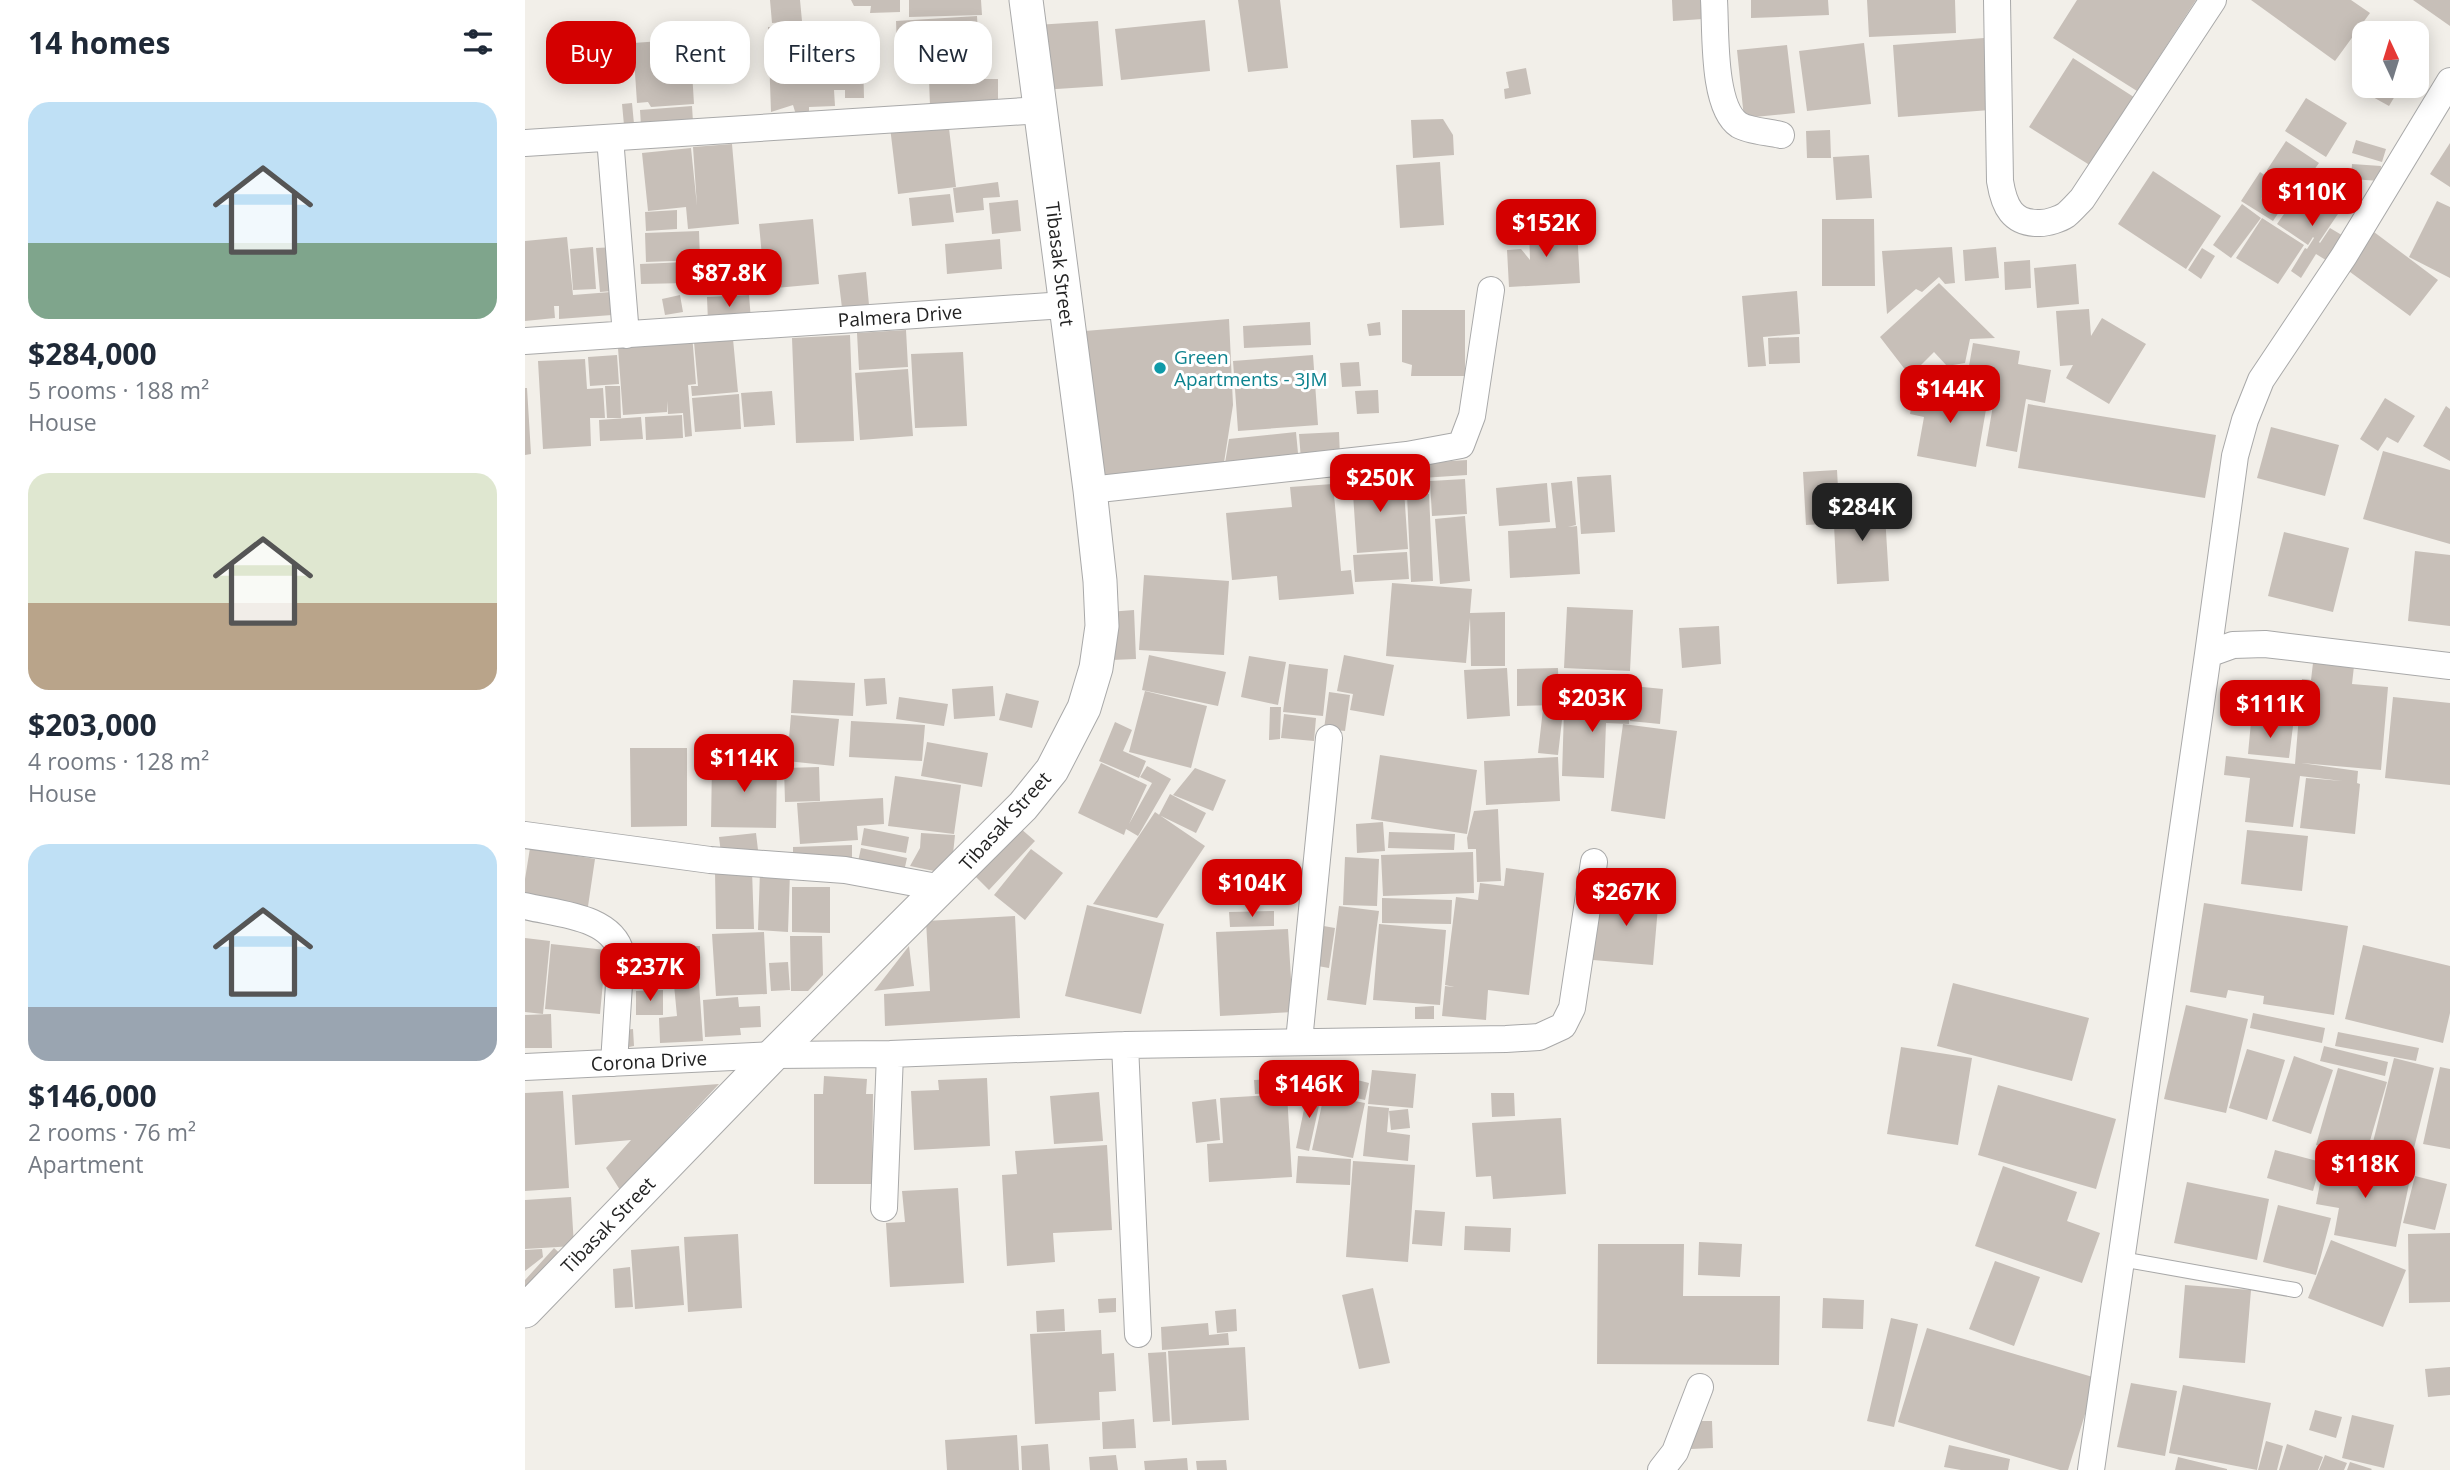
<!DOCTYPE html>
<html lang="en">
<head>
<meta charset="utf-8">
<style>
  :root { --surface:#fff; --page:#f2f2f3; --text:#1f2937; --muted:#747a83; --accent:#d40000 }
  body { margin:0; font-family:"Open Sans",sans-serif; background:var(--page); color:var(--text); height:100vh; display:flex; flex-direction:column; font-size:26px; white-space:nowrap }
  * { box-sizing:border-box; margin:0 }
  p { font-size:23px; color:var(--muted) }
  .icon { flex:none; width:38px; height:38px; fill:none; stroke:currentColor; stroke-width:2; stroke-linecap:round; stroke-linejoin:round }
  .map { position:relative; flex:1; overflow:hidden }
  .side { display:flex; flex-direction:column; background:var(--surface); width:525px }
  .side>* { flex:none }
  .top-card { position:absolute; left:21px; top:21px; width:665px; height:63px; display:flex; gap:14px }
  .needle { width:46px; rotate:356deg }
  .controls { position:absolute; left:1827px; top:21px; display:grid; gap:14px }
  .controls a { display:grid; place-items:center; width:77px; height:77px; border-radius:14px; background:var(--surface); box-shadow:0 4px 18px #0003; font-size:35px }
  .price { position:absolute; translate:-50% -60px; padding:0 16px; border-radius:14px; background:var(--accent); color:#fff; font-size:23px; line-height:46px; filter:drop-shadow(0 2px 4px #0008) }
  .price::after { content:''; position:absolute; left:50%; top:42px; width:21px; height:16px; margin-left:-10px; background:inherit; clip-path:polygon(0 0,100% 0,50% 100%) }
  .price.active { background:#222; color:#fff }
  ul { padding:0; list-style:none }
  li { display:grid; align-content:center; gap:14px; height:371px; padding:0 28px }
  li span { display:grid; place-items:center; height:217px; border-radius:21px; color:#555 }
  li>.icon { margin-inline-start:auto }
  span .icon { width:126px; height:126px; fill:#fffc; stroke-width:1 }
  li b { font-size:30px }
  h2 { display:flex; justify-content:space-between; align-items:center; height:84px; padding:0 28px; font-size:30px }
  .pill { padding:0 24px; border-radius:21px; background:var(--surface); box-shadow:0 4px 18px #0003; font-size:24px; line-height:63px }
  .pill.active { background:var(--accent); color:#fff }
  main { display:flex; flex:1; min-height:0 }
  .map>svg:first-child { display:block }
</style>
</head>
<body>
<main>
<section class="side">
<h2>14 homes<svg class="icon" aria-label="filters" viewBox="0 0 24 24"><path d="M4 7h16M4 17h16"/><circle cx="9" cy="7" r="2"/><circle cx="15" cy="17" r="2"/></svg></h2>
<ul>
<li><span style="background:linear-gradient(#bfe0f5 65%,#7fa58c 0)"><svg class="icon" aria-label="home" viewBox="0 0 24 24"><path d="M3 11l9-7 9 7M6 9v11h12V9"/></svg></span><div><b>$284,000</b><p>5 rooms · 188 m²</p><p>House</p></div></li>
<li><span style="background:linear-gradient(#dfe7d0 60%,#b9a48a 0)"><svg class="icon" aria-label="home" viewBox="0 0 24 24"><path d="M3 11l9-7 9 7M6 9v11h12V9"/></svg></span><div><b>$203,000</b><p>4 rooms · 128 m²</p><p>House</p></div></li>
<li><span style="background:linear-gradient(#bfe0f5 75%,#9aa5b1 0)"><svg class="icon" aria-label="home" viewBox="0 0 24 24"><path d="M3 11l9-7 9 7M6 9v11h12V9"/></svg></span><div><b>$146,000</b><p>2 rooms · 76 m²</p><p>Apartment</p></div></li>
</ul>
</section>
<div class="map">
<svg width="1925" height="1470" viewBox="0 0 1925 1470">
  <rect width="100%" height="100%" fill="#f2efe9"/>
  <path fill="#c7bfb8" d="M245 0H275L277 21 247 23Z
    M326 0H375V12L345 13 346 6H329Z
    M384 0H456L457 15 384 17Z
    M713 0H755L763 68 723 72Z
    M1147 0H1176L1178 19 1148 21Z
    M1226 0H1303L1304 15 1226 18Z
    M1342 0H1430L1431 33 1344 37Z
    M1552 0H1671L1612 91 1528 38Z
    M1726 0H1826L1845 13 1810 61Z
    M1888 0H1925V26Z
    M452 16 455 71 373 75 371 21Z
    M680 20 685 71 596 80 590 29Z
    M573 21 578 86 516 90 511 25Z
    M287 26V35H304V50H310V59L338 58 339 98H320V90H309L310 106 284 107V118H272L268 105 246 112 243 27Z
    M1459 38 1465 110 1373 117 1368 45Z
    M165 39 169 104 126 107 123 102 112 103 108 43Z
    M1339 43 1346 104 1282 111 1274 51Z
    M1262 45 1270 113 1219 118 1212 50Z
    M1548 58 1615 101 1571 169 1504 127Z
    M1001 68 1006 94 980 99 979 89 984 88 981 72Z
    M404 79H473V106H405Z
    M1840 86H1876L1864 106 1837 91Z
    M1781 98 1822 123 1801 157 1760 131Z
    M107 103 109 124 99 125 97 104Z
    M167 106 168 122 116 126 115 110Z
    M918 119 928 135 929 155 888 158 886 120Z
    M423 120 431 187 373 194 365 127Z
    M1305 130 1306 158H1282L1281 131Z
    M1831 140 1861 149 1857 162 1827 153Z
    M1761 141 1794 163 1773 192 1742 170Z
    M1925 143V187L1905 174Z
    M207 144 214 224 163 229 161 207 123 211 117 153 166 148 172 206 168 147Z
    M1344 155 1347 198 1311 200 1308 157Z
    M915 162 919 225 875 228 871 165Z
    M1827 164 1856 166 1855 181 1826 179Z
    M1628 171 1696 216 1661 269 1593 224Z
    M1735 172 1747 180 1735 201 1750 178 1771 192 1757 214 1754 212 1748 221 1716 201Z
    M473 182 475 197 458 198 459 210 431 213 428 188Z
    M1778 187 1815 211 1794 242 1795 243 1805 228 1820 237 1804 262 1791 254 1776 278 1766 271 1780 248 1782 249 1789 238 1788 237 1783 245 1752 224Z
    M425 194 429 222 387 226 384 198Z
    M493 200 496 231 467 234 464 203Z
    M1912 201 1925 207V278L1884 257Z
    M1717 204 1736 218 1706 258 1688 245Z
    M152 210V229L121 231 120 212Z
    M1737 218 1779 245 1753 284 1711 258Z
    M288 219 294 284 240 289 234 224Z
    M1297 219H1349L1350 286H1297Z
    M1052 228 1055 283 984 287 982 250 996 249 1005 260 1004 230Z
    M174 231 175 260 121 262 120 233Z
    M1849 232 1913 280 1885 316 1821 269Z
    M42 237 48 295 86 292 87 315 34 319V306H29L30 318 0 321V241Z
    M475 239 477 269 422 274 420 244Z
    M68 247 71 289 48 290 45 249Z
    M91 247 87 291 75 292 71 248Z
    M1427 247 1430 283 1420 284 1414 277 1397 292 1391 289 1362 314 1357 251Z
    M1471 247 1474 278 1440 281 1438 250Z
    M1677 248 1690 256 1676 279 1663 270Z
    M1505 260 1506 288 1480 290 1479 262Z
    M162 262V283L116 284 115 264Z
    M1551 264 1554 304 1512 308 1509 268Z
    M341 272 344 305 317 308 313 275Z
    M1414 283 1470 338 1445 339 1440 363 1422 366 1409 352 1385 376 1355 337Z
    M1272 291 1275 334 1238 337 1241 366 1223 367 1217 296Z
    M155 295 158 312 140 315 137 299Z
    M224 295 226 320 183 322 182 297Z
    M1564 309 1566 336 1577 318 1621 344 1584 404 1541 378 1548 365 1535 366 1531 311Z
    M877 310H940V376H886L887 365 877 362Z
    M704 319 708 405 698 469 572 480 560 331Z
    M785 322 786 345 719 348 718 326Z
    M855 322 856 335 844 336 842 324Z
    M381 330 383 367 334 370 332 333Z
    M167 334 171 384 163 385 167 436 160 437 158 413 143 414 142 401V412L98 415 93 348 122 346 121 337Z
    M325 335 329 441 271 443 267 338Z
    M1274 337 1275 363 1244 364 1243 338Z
    M208 339 213 392 167 396 166 386H173L169 342Z
    M1448 343 1495 351 1493 364 1526 370 1520 403 1501 399 1492 452 1461 446 1470 394 1440 389Z
    M438 352 442 426 390 428 386 354Z
    M92 355 94 384 65 386 63 357Z
    M788 355 793 425 713 431 708 361Z
    M60 359 62 389 78 388 80 418H65L66 446 18 449 13 361Z
    M834 362 836 386 817 387 815 363Z
    M383 369 388 436 335 440 330 373Z
    M1390 385 1463 398 1451 467 1392 456 1399 417 1385 414Z
    M80 386H95L96 418H82Z
    M0 388H2L6 454 0 455Z
    M853 390 854 413 832 414 830 391Z
    M247 391 250 425 219 427 216 393Z
    M214 394 216 429 170 432 167 398Z
    M1860 398 1890 416 1873 443 1862 437 1853 451 1835 439Z
    M1503 404 1691 435 1680 498 1493 468Z
    M1921 406 1925 409V461L1898 446Z
    M157 415 158 438 121 440 120 417Z
    M116 417 118 439 75 441 74 420Z
    M1746 427 1814 445 1800 496 1732 478Z
    M771 432 774 464 699 469 704 439Z
    M814 432 815 458 776 460 774 434Z
    M1858 451 1925 470V544L1838 519Z
    M942 460V475L882 479 881 464Z
    M880 463V474L801 477V466Z
    M1312 470 1315 523 1281 525 1278 472Z
    M878 475 883 549 832 553 827 479Z
    M1086 475 1090 532 1056 534 1052 477Z
    M940 479 942 514 907 516 905 481Z
    M1047 481 1051 525 1043 527 1052 526 1055 574 985 578 983 531 1031 528 1026 483Z
    M1022 483 1025 522 974 526 971 488Z
    M808 484 816 571 826 570 829 594 754 600 752 576 707 580 701 513 767 507 765 487Z
    M904 494 908 581 886 582 882 495Z
    M1359 498 1364 581 1312 584 1309 525H1323L1321 500Z
    M940 516 945 581 915 584 910 519Z
    M1759 532 1824 548 1808 612 1743 596Z
    M1890 551 1925 555V626L1883 621Z
    M882 552 884 579 830 582 828 555Z
    M619 575 704 581 699 655 614 650Z
    M867 583 947 589 945 613 980 612V666H946L945 618 941 663 861 656Z
    M1042 607 1108 610 1105 671 1039 668Z
    M609 610 611 659 586 660 583 612Z
    M1194 626 1196 664 1157 668 1154 628Z
    M624 655 701 672 693 706 617 690Z
    M819 655 869 665 859 716 825 710 828 694 812 691Z
    M724 656 761 662 753 705 716 697Z
    M1788 663 1829 666 1827 684 1863 687 1856 770 1776 763 1833 771 1832 783 1835 784 1830 834 1775 828 1781 778 1817 781 1775 776 1768 827 1720 822 1725 778 1699 775 1701 756 1770 764 1777 679 1786 680Z
    M764 664 803 669 798 716 758 712Z
    M982 668 985 716 942 719 939 670Z
    M1033 668 1034 705 992 706V669Z
    M1042 676 1080 678 1079 709 1041 708Z
    M360 678 362 704 341 706 339 679Z
    M268 680 330 683 328 716 266 713Z
    M1083 685 1106 686 1104 724 1081 723 1079 778 1037 776 1039 710 1082 711Z
    M468 686 470 716 429 719 427 689Z
    M1108 686 1138 689 1135 724 1105 721Z
    M620 691 682 706 666 768 604 752Z
    M804 692 825 695 820 731 799 729Z
    M481 693 514 701 507 728 474 720Z
    M374 697 423 704 419 726 371 719Z
    M1868 697 1925 703V785L1860 778Z
    M745 707H756L755 739 744 740Z
    M1018 709 1038 711 1033 755 1013 753Z
    M759 714 791 718 789 741 756 738Z
    M266 715 314 719 309 766 262 761Z
    M326 721 400 725 397 761 324 757Z
    M590 722 607 730 598 751 621 761 614 778 574 761Z
    M1726 722 1768 726 1764 758 1723 754Z
    M1098 724 1152 731 1140 819 1086 811Z
    M402 742 463 753 457 787 396 776Z
    M105 748H162V826L106 827Z
    M855 755 952 770 942 834 846 819Z
    M1033 757 1035 801 961 805 959 761Z
    M187 761 252 762 251 828 186 827Z
    M576 763 622 785 604 824 627 783 615 777 622 766 646 779 613 836 601 829 599 835 553 813Z
    M294 767 295 801 260 802 259 768Z
    M670 768 701 780 688 811 648 795Z
    M370 776 436 785 429 834 363 826Z
    M645 794 681 813 671 833 634 815Z
    M358 798 359 824 332 826 333 840 275 844 272 803Z
    M973 809 976 881 952 882 951 849H943L942 838 949 811Z
    M630 812 680 846 632 918 568 904Z
    M858 822 860 851 832 853 831 824Z
    M339 828 384 837 381 853 336 845Z
    M495 828 510 841 464 890 450 876Z
    M1722 830 1783 836 1777 891 1716 884Z
    M864 832 930 834 929 850 863 848Z
    M231 833 233 850 196 853 194 837Z
    M396 833 430 835 428 854 414 872 385 866 395 848Z
    M327 845V862L268 864V847Z
    M5 848 70 859 62 913 0 904V879Z
    M336 848 382 858 378 876 332 866Z
    M506 849 538 873 500 920 469 895Z
    M948 852 949 893 858 896 856 855Z
    M820 857 854 859 852 906 818 905Z
    M981 868 1019 873 1004 995 963 990 961 1020 917 1016 920 986 929 987 920 985 931 897 953 900 955 883 979 886Z
    M227 870 229 929H191L190 872Z
    M235 871 265 872 263 932 233 930Z
    M267 887H305V933L267 932Z
    M1074 890 1134 895 1128 965 1068 960Z
    M857 898 927 900 926 924 857 923Z
    M1679 903 1823 926 1809 1015 1738 1004 1739 996 1703 990 1701 998 1665 992Z
    M562 905 639 924 616 1014 540 996Z
    M814 906 854 911 841 1005 802 1000Z
    M749 911V926L705 927 704 912Z
    M490 916 495 1018 360 1026 359 994 405 991 401 921Z
    M854 924 921 930 915 1005 848 1000Z
    M793 925 810 928 804 968 787 965Z
    M763 929 768 1012 695 1016 691 932Z
    M239 932 242 994 191 996 187 934Z
    M265 936H297L298 975 283 991H266Z
    M0 938 25 941 18 1014 0 1012Z
    M26 944 81 950 75 1014 20 1009Z
    M1838 945 1925 966V1013L1918 1043 1820 1019Z
    M125 946H175L174 983 178 1041 135 1043 134 1018 152 1016 149 985 164 984H125Z
    M384 946 389 986 349 991Z
    M119 953 121 982H105L104 954Z
    M263 962 265 990 246 991 244 963Z
    M1428 983 1564 1018 1547 1081 1412 1046Z
    M138 990V1015H111V991Z
    M213 997 214 1007 235 1006 236 1027 215 1028 216 1035 180 1037 178 1000Z
    M1661 1005 1723 1019 1701 1113 1639 1099Z
    M909 1006V1019H890V1007Z
    M1728 1013 1800 1028 1797 1043 1725 1028Z
    M26 1014 27 1048H0V1015Z
    M108 1029 109 1046 99 1048 98 1030Z
    M1813 1032 1894 1048 1891 1061 1810 1046Z
    M1799 1046 1863 1062 1860 1076 1795 1061Z
    M1376 1047 1447 1058 1433 1145 1362 1134Z
    M1722 1049 1760 1060 1742 1120 1704 1108Z
    M1769 1056 1808 1070 1786 1134 1747 1121Z
    M1869 1058 1909 1068 1887 1156 1847 1146Z
    M1915 1067 1925 1069V1149L1898 1144Z
    M1813 1068 1862 1082 1840 1158 1791 1145Z
    M847 1070 891 1074 888 1108 843 1104Z
    M801 1072 844 1083 840 1100 797 1090Z
    M299 1076 342 1079 341 1094H348L347 1184H289V1094H298Z
    M462 1078 465 1146 389 1150 386 1091 414 1090 413 1080Z
    M750 1079 751 1093 730 1094 729 1080Z
    M194 1084 95 1190 81 1168 106 1140 50 1145 47 1095Z
    M1473 1085 1591 1119 1571 1189 1453 1155Z
    M783 1090 797 1092 784 1151 771 1148Z
    M38 1091 44 1188 0 1191V1093Z
    M574 1092 578 1141 529 1144 525 1096Z
    M966 1093H989L990 1116 967 1117Z
    M762 1094 767 1177 684 1182 682 1144 698 1143 695 1098Z
    M799 1095 840 1103 828 1158 787 1150Z
    M691 1099 695 1140 671 1143 667 1102Z
    M843 1106 864 1108 862 1132 885 1135 883 1161 838 1156Z
    M883 1109 885 1128 866 1130 864 1111Z
    M1036 1118 1041 1194 968 1199 966 1176 951 1177 947 1123Z
    M582 1145 587 1230 528 1233 530 1262 482 1266 477 1175 492 1174 490 1151Z
    M1750 1150 1796 1162 1788 1191 1742 1178Z
    M773 1156 826 1159 825 1185 771 1183Z
    M1800 1158 1886 1174 1871 1247 1809 1235 1814 1208 1791 1204Z
    M828 1161 890 1165 883 1262 821 1257Z
    M1478 1166 1552 1192 1542 1221 1575 1233 1557 1283 1450 1246Z
    M1890 1176 1922 1184 1910 1230 1878 1223Z
    M1662 1182 1744 1199 1732 1260 1649 1243Z
    M433 1188 439 1283 365 1287 361 1223 380 1222 377 1191Z
    M46 1197 49 1246 0 1249V1200Z
    M1753 1205 1806 1218 1791 1275 1738 1262Z
    M890 1210 920 1212 917 1246 887 1244Z
    M940 1226 986 1228 985 1252 939 1250Z
    M1925 1233V1302L1884 1303 1883 1234Z
    M213 1234 217 1308 163 1312 159 1237Z
    M1806 1240 1881 1270 1858 1327 1783 1298Z
    M1174 1242 1217 1244 1215 1277 1173 1275Z
    M1073 1244H1159L1158 1296H1255L1254 1365 1072 1364Z
    M154 1246 159 1305 110 1309 106 1250Z
    M29 1248 40 1258 0 1301V1280Z
    M17 1249 18 1257 0 1271V1250Z
    M1470 1261 1515 1277 1489 1346 1444 1329Z
    M105 1267 108 1307 90 1308 88 1269Z
    M1660 1285 1726 1290 1720 1363 1654 1358Z
    M848 1288 865 1363 834 1369 817 1295Z
    M591 1298V1312L574 1313 573 1299Z
    M1298 1298 1339 1300 1338 1329 1297 1328Z
    M539 1309 540 1331 512 1332 511 1311Z
    M711 1309 712 1331 692 1333 690 1311Z
    M1366 1318 1393 1324 1369 1427 1342 1421Z
    M683 1323 684 1335 703 1333 704 1345 637 1350 636 1327Z
    M1402 1328 1571 1378 1543 1470H1535L1373 1422Z
    M576 1330 577 1354 589 1353 591 1391 574 1392 575 1420 510 1424 505 1334Z
    M720 1347 724 1420 647 1425 643 1351Z
    M641 1352 645 1421 628 1422 623 1353Z
    M1925 1367V1395L1903 1397 1900 1369Z
    M1606 1383 1652 1391 1640 1456 1592 1447Z
    M1658 1385 1746 1403 1732 1470 1644 1453Z
    M1790 1410 1817 1417 1811 1438 1784 1430Z
    M1827 1415 1869 1425 1859 1468 1817 1458Z
    M609 1419 611 1448 578 1449 577 1422Z
    M1166 1421H1187L1188 1448 1166 1449Z
    M492 1435 494 1470H422L420 1440Z
    M1741 1441 1758 1446 1752 1470H1733Z
    M523 1444 525 1470H497L496 1446Z
    M1762 1444 1798 1457 1793 1470H1754Z
    M1424 1445 1485 1459 1483 1470H1436L1419 1467Z
    M591 1455 593 1470H565L564 1457Z
    M1800 1455 1822 1463 1819 1470H1794Z
    M1653 1457 1702 1469V1470H1650Z
    M662 1458 663 1470H620L619 1461Z
    M701 1460 702 1470H672L671 1461Z
    M1825 1462 1847 1469 1846 1470H1822Z"/>
  <g fill="none" stroke-linecap="round" stroke-linejoin="round">
    <defs>
      <path id="service" d="M1596 1259 1770 1290"/>
      <path id="minor" d="M1189 0C1191 30 1187 107 1214 125 1224 131 1244 132 1256 135
        M1472 0 1475 181C1479 206 1487 224 1515 223 1523 223 1535 219 1541 215 1547 210 1552 204 1557 199L1688 0
        M85 138 101 335
        M0 143 516 110
        M0 341 540 305
        M565 490 882 455 936 445 947 416 966 290
        M1683 654 1708 645 1740 644 1925 666
        M0 835 185 860 320 870 417 888
        M0 906C32 914 87 916 96 953L89 1063
        M774 1041 804 738
        M600 1045 613 1334
        M0 1067 248 1055 365 1054 600 1045 981 1039 1014 1037 1038 1026 1047 1008 1069 862
        M359 1208 365 1054
        M1136 1470 1150 1452 1175 1387
        M1566 1470 1683 654 1710 456 1720 420 1736 380 1819 256 1925 81"/>
      <path id="tertiary" d="M0 1311 248 1055 498 806 527 770 559 708 571 668 577 626 575 581 565 490 501 0"/>
    </defs>
    <use href="#service" stroke="#a9a9a9" stroke-width="16"/>
    <use href="#minor" stroke="#a9a9a9" stroke-width="28"/>
    <use href="#tertiary" stroke="#a9a9a9" stroke-width="35"/>
    <use href="#service" stroke="#fff" stroke-width="14"/>
    <use href="#minor" stroke="#fff" stroke-width="26"/>
    <use href="#tertiary" stroke="#fff" stroke-width="33"/>
  </g>
  <circle fill="#0f9aa8" stroke="#fff" stroke-width="2.5" cx="635" cy="368" r="7"/>
  <g text-anchor="middle" stroke-width="6" stroke-linejoin="round" paint-order="stroke">
    <g font-size="19" fill="#222" stroke="#fff">
      <text transform="translate(535 264) rotate(83)" y="7">Tibasak Street</text>
      <text transform="translate(375 316) rotate(-4)" y="7">Palmera Drive</text>
      <text transform="translate(480 821) rotate(-48)" y="7">Tibasak Street</text>
      <text transform="translate(124 1061) rotate(-3)" y="7">Corona Drive</text>
      <text transform="translate(83 1225) rotate(-46)" y="7">Tibasak Street</text>
    </g>
    <g font-size="19" fill="#0d838f" stroke="#fff" text-anchor="start">
      <text x="649" y="364">Green<tspan x="649" dy="22">Apartments - 3JM</tspan></text>
    </g>
  </g>
</svg>
<div class="controls">
<a><svg class="needle" viewBox="-14 -14 28 28"><path d="M0-13l5 13h-10z" fill="#e53935"/><path d="M0 13l5-13h-10z" fill="#747a83"/></svg></a>
</div>
<b class="price" style="left:1787px;top:228px">$110K</b>
<b class="price" style="left:1021px;top:259px">$152K</b>
<b class="price" style="left:204px;top:309px">$87.8K</b>
<b class="price" style="left:1425px;top:425px">$144K</b>
<b class="price" style="left:855px;top:514px">$250K</b>
<b class="price active" style="left:1337px;top:543px">$284K</b>
<b class="price" style="left:1067px;top:734px">$203K</b>
<b class="price" style="left:1745px;top:740px">$111K</b>
<b class="price" style="left:219px;top:794px">$114K</b>
<b class="price" style="left:727px;top:919px">$104K</b>
<b class="price" style="left:1101px;top:928px">$267K</b>
<b class="price" style="left:125px;top:1003px">$237K</b>
<b class="price" style="left:784px;top:1120px">$146K</b>
<b class="price" style="left:1840px;top:1200px">$118K</b>
<div class="top-card">
<a class="pill active">Buy</a>
<a class="pill">Rent</a>
<a class="pill">Filters</a>
<a class="pill">New</a>
</div>
</div>
</main>
</body>
</html>
